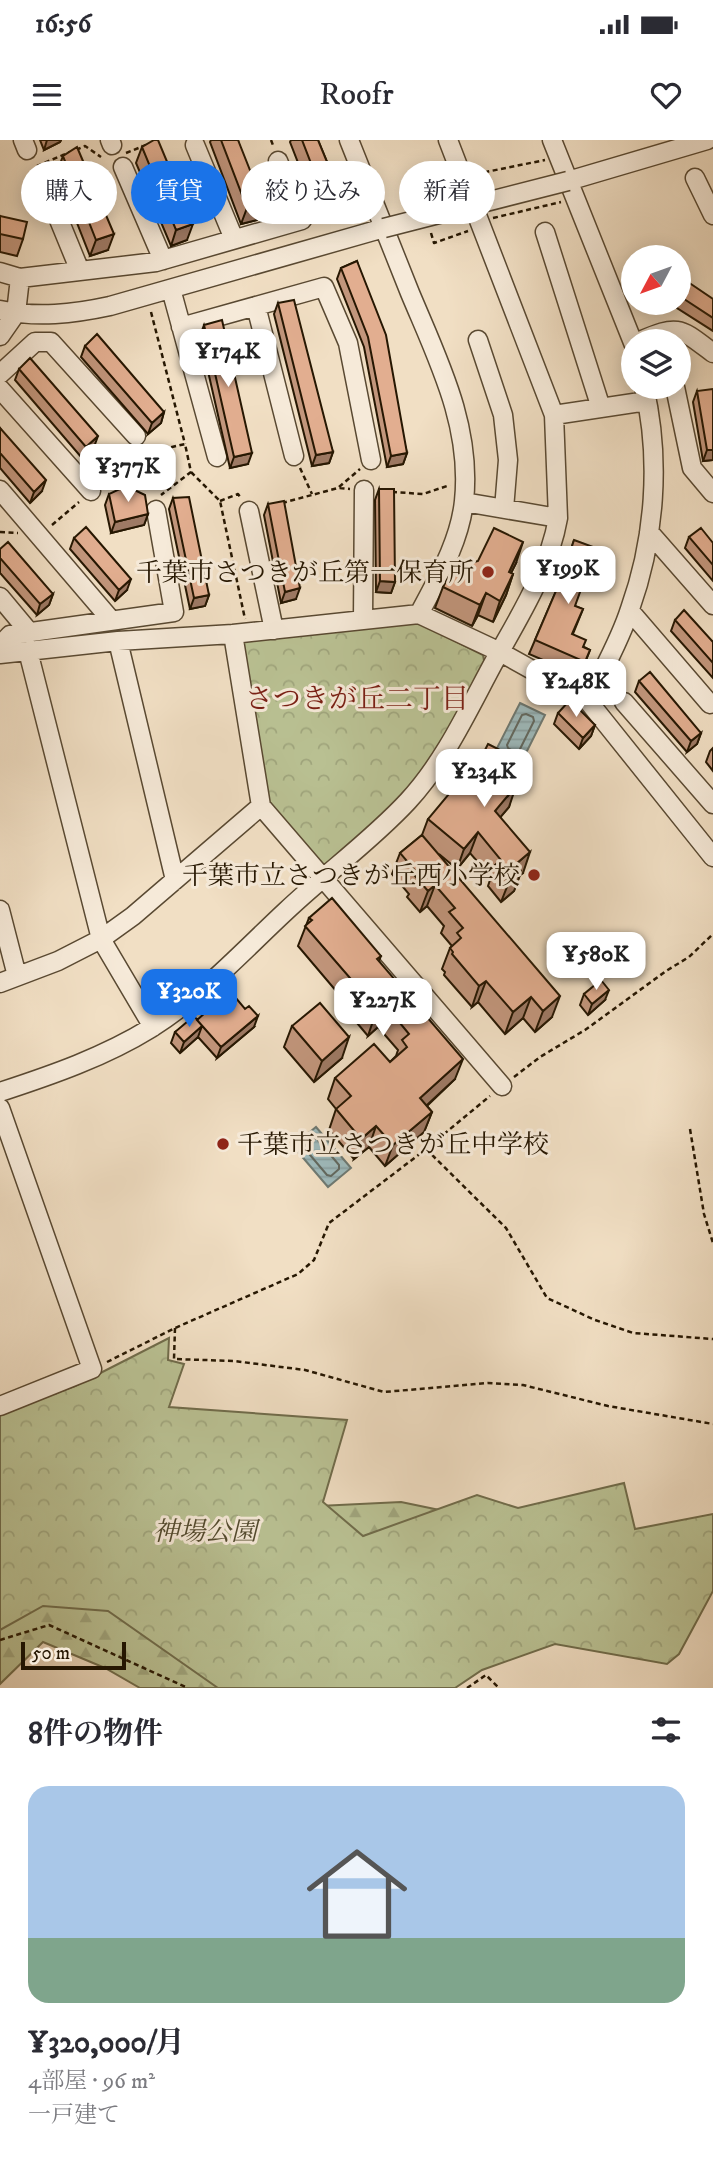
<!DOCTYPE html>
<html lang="ja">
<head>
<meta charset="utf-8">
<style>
  :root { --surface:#fff; --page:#f2f2f3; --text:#2b2b33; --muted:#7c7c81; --accent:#1a73e8 }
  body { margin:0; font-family:"IM FELL DW Pica","Noto Serif JP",serif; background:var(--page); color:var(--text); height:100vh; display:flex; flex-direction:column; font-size:26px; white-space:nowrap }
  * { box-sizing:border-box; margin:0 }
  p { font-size:23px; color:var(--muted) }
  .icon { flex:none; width:38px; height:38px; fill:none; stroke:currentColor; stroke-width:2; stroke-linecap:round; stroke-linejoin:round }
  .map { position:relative; height:1548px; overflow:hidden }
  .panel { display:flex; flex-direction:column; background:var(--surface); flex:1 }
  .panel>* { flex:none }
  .hud { position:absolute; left:21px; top:21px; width:672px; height:63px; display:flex; gap:14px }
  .needle { width:46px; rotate:229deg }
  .tools { position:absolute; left:621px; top:105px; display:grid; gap:14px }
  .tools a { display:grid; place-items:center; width:70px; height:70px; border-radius:50%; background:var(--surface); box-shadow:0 4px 18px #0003; font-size:35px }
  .scale { position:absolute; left:21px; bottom:18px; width:105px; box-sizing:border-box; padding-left:7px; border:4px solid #261702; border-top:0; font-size:19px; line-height:24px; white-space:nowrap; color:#261702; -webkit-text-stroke:5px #f6ead9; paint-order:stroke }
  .price { position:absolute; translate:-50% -60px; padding:0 16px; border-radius:14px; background:#fff; color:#222; font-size:23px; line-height:46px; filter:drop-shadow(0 2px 4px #0008) }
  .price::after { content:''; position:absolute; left:50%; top:42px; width:21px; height:16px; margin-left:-10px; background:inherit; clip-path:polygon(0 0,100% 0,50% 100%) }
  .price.selected { background:var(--accent); color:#fff }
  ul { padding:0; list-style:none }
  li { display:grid; align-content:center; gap:14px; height:371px; padding:0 28px }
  li span { display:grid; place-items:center; height:217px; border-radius:21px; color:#555 }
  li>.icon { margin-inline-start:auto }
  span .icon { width:126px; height:126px; fill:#fffc; stroke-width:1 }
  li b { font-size:30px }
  h2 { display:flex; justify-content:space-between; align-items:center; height:84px; padding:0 28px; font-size:30px }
  .chip { padding:0 24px; border-radius:32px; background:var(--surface); box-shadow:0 4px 18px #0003; font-size:24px; line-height:63px }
  .chip.selected { background:var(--accent); color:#fff }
  .status { display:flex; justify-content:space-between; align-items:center; height:49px; padding:0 35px; background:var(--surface); direction:ltr }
  .status svg { height:19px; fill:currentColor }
  header { display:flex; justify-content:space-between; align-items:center; height:91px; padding:0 28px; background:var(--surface); font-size:32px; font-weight:600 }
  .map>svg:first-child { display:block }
</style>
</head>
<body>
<div class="status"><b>16:56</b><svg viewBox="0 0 49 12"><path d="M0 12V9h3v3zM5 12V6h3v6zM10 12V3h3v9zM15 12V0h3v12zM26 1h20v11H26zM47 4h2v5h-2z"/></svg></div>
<header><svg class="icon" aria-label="menu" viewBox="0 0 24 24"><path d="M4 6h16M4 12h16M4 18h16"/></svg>Roofr<svg class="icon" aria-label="heart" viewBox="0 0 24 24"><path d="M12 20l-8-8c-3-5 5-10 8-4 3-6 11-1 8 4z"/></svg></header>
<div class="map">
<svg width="713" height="1548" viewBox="0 0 713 1548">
  <defs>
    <pattern id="forest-firs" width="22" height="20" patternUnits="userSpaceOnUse" patternTransform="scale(1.75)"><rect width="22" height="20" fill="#bac294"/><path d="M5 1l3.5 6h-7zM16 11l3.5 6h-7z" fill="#a0a67e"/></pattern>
    <pattern id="park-crowns" width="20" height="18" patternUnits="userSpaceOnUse" patternTransform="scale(1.75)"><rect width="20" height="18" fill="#bac294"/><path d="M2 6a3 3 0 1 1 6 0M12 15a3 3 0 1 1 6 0" fill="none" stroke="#a0a67e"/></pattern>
    <pattern id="water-rules" width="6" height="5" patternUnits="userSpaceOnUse" patternTransform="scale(1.75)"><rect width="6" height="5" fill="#9ebabc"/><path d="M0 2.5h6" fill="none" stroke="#889fa0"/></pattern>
  </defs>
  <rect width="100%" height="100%" fill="#f1dfc4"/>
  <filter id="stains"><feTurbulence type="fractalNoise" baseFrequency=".00286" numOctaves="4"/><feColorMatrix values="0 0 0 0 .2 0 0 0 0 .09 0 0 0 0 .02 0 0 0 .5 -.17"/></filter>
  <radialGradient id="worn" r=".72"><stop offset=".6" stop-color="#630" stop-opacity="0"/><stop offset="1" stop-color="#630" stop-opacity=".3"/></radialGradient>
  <path fill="url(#forest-firs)" stroke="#706c4b" stroke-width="2" d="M401 1362 507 1384 409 1548H140L105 1528 43 1502 0 1544V1463L298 1367Z"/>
  <path fill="url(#park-crowns)" stroke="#706c4b" stroke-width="2" d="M417 482 483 515 485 526C467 557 451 590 431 620 402 661 363 694 325 727L267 665 242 504 247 498Z
    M169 1198 168 1220 184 1224 169 1267 347 1280 323 1362 363 1396 477 1355 518 1368 624 1343 635 1389 713 1374V1451L679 1514 667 1524 555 1504 482 1530 455 1548H218L108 1471 43 1466 0 1490V1273L75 1246Z"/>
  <path fill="url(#water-rules)" stroke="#6e7972" stroke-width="2" d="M520 563 545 575 521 623 496 610Z
    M316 987 351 1028 328 1047 293 1006Z"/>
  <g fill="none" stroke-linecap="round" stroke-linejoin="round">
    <path stroke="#62685f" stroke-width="2" d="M526 574 533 577 534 581 519 611 515 612 508 608 507 605 522 575Z
      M313 999H317L339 1025V1029L331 1036 327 1035 305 1009V1005Z"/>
    <defs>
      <path id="minor" d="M23 0 27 10
        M110 0 112 5
        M349 0C369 51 390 102 410 153 438 220 472 286 464 361 460 401 438 438 419 474
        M552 0 634 205
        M195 5 234 99
        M123 27 163 120
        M695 38 713 75
        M568 41 707 0
        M48 53 80 131
        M545 92 601 268
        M0 132 20 138
        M171 149 217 317
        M256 166 294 316
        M0 170C37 178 73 174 110 166L384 88
        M181 187 324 147 348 203 371 320
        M0 196 16 173 20 138 156 122 302 80 278 21
        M478 200 503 275 508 320 504 369
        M640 201C679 184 680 188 713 213
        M0 234 35 202H51L136 296
        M675 247 692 328 713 353
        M0 249 91 351
        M554 275 647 261
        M0 350 112 481
        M464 362 558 378
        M249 371 274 490
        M649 392 713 465
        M0 457 30 493
        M630 471 710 564
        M363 480 364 350
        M233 494 261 666 502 946
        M118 501 175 740
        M0 506 10 495 174 472 156 370
        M28 511 101 799 153 887
        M0 514 118 501 233 494 419 474 500 512 588 561 713 717
        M588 561C602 531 620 501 630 469 655 399 661 319 644 247
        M624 562 713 664
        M0 770 17 836
        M0 843 58 821 101 799 133 776 261 666
        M0 952C52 935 104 917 151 888 201 857 243 811 286 771 326 733 371 701 408 661 445 621 468 570 494 522 519 477 549 430 558 378L554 275 448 0
        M0 968 92 1229 0 1266"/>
    </defs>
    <use href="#minor" stroke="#594932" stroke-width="21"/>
    <path stroke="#261702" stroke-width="2.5" stroke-dasharray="5 3.5" stroke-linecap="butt" d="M271 0 274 8
      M76 10 85 6 101 17
      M126 13 146 5
      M37 26 70 12
      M38 26 43 40
      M476 34 545 20
      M493 78 561 62
      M431 93 434 103 468 91
      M151 172 185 304
      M300 328 312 354
      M191 332 220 361 245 479
      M339 347 360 329
      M105 348 132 341 146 313 185 304 191 332 161 355
      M392 352 423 354 450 345
      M220 361 238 354 241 358
      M282 363 338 348 350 349
      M52 385 79 362
      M0 392 18 393
      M514 937 540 917 585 890 666 831 689 817 713 794
      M690 989 704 1074 713 1103
      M426 1009 506 1088 547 1158 595 1180 633 1193 713 1199
      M175 1188 174 1219 234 1221 305 1230 384 1252 488 1243 523 1245 608 1266 713 1284
      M107 1222 175 1188 298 1134 314 1120 329 1083 421 1013 490 956
      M0 1500 49 1485 188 1548
      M467 1548 486 1535 499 1548"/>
    <use href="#minor" stroke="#f6ead9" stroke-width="18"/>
    <defs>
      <path id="minor-bridge" d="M384 88 568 41"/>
    </defs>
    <use href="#minor-bridge" stroke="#594932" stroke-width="21" stroke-linecap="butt"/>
    <use href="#minor-bridge" stroke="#f6ead9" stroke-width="18"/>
  </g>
  <path fill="#c2967c" stroke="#261702" stroke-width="2" d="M40 0H61L60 2 44 10Z
    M211 0H238L257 80 241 84 210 2Z
    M291 0H318L339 51 333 67 318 74 290 2Z
    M142 7 187 100 171 106 136 23Z
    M63 16 108 110 90 116 57 32Z
    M0 76 23 99 17 116 0 112Z
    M357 121 407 313 403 324 387 327 364 207 337 139 341 128Z
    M681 157 713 159V191L677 168Z
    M278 163 333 312 329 323 312 326 274 174Z
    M204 185 248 324 230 328 200 196Z
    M85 206 164 272 161 283 148 294 81 217Z
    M19 229 94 307 82 318 15 240Z
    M697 251 713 320 703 321 693 262Z
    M0 288 42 351 30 363 0 328Z
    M379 349 395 442 391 453 376 452 375 360Z
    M109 354 148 374 144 385 111 393 105 365Z
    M173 358 209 455 205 466 190 469 169 369Z
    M268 364 296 459 281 463 264 375Z
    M689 397 713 403V441L685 408Z
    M74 398 127 450 115 461 70 409Z
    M574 400 575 466 583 469 573 494 584 507 590 510 580 536 529 514 560 442Z
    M0 409 53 454 49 465 37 475 0 433Z
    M516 423 511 433 513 434 506 455 493 482 478 475 472 486 435 468 443 447 465 425Z
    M675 480 713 502V538L671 491Z
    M639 541 701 593 697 604 687 612 635 552Z
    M558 573 595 585 591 596 579 609 554 584Z
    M713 608V631L706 622 710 611Z
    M514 644 509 667 500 677 523 733 520 735 514 751 501 762 488 746 491 737 470 713 457 729 439 714 552 877 535 892 523 878 505 894 478 862 472 867 444 835 445 832 442 829 450 808 452 806 441 793 444 786 427 766 420 772 407 757 409 754 392 734 400 713 422 695 428 679Z
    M309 778 381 816 379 821 455 939 427 966 432 972 424 992 385 1026 369 1007 354 1019 329 990 336 969 328 959 335 938 390 922 396 916 398 910 378 887 368 896 352 877 354 872 298 806Z
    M584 854 605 860 588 875 580 865Z
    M197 880 254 887 217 918 198 897 180 913 171 903 175 892Z
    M292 886 342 918 314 942 284 907Z"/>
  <path fill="#9e7a65" stroke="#261702" stroke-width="2" d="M47 0H61L60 2 44 10Z
    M339 51 333 67 318 74 324 57Z
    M263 63 257 80 241 84 247 68Z
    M193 84 187 100 171 106 176 90Z
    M114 94 108 110 90 116 96 100Z
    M164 272 161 283 148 294 152 283Z
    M98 296 94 307 82 318 86 307Z
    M707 310H713V320L703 321Z
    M333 312 329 323 312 326 316 315Z
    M252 313 248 324 230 328 234 317Z
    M407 313 403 324 387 327 391 316Z
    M46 340 42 351 30 363 34 352Z
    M148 374 144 385 111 393 115 382Z
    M523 402 516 423 501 453 509 432Z
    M513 434 506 455 493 482 500 461Z
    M131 439 127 450 115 461 119 450Z
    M380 441 395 442 391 453 376 452Z
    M300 448 296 459 281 463 285 452Z
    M486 453 478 475 472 486 480 465Z
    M53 454 49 465 37 475 40 464Z
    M209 455 205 466 190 469 194 458Z
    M595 585 591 596 579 609 583 598Z
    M701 593 697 604 687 612 691 601Z
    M522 621 515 641 507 657 516 646 509 667 488 692 495 671Z
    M478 692 470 713 457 729 464 709Z
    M530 712 523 733 520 735 514 751 501 762 516 724Z
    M435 745 427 766 420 772 428 751Z
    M486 841 478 862 472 867 479 846Z
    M609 850 605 860 588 875 592 864Z
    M560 856 552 877 535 892 543 871Z
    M531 857 523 878 505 894 513 872Z
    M386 866 378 887 368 896 375 875Z
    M258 876 254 887 217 918 221 907Z
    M202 886 198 897 180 913 184 902Z
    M349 897 342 918 314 942 322 921Z
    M463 919 455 939 413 978 420 958Z
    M432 972 424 992 385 1026 393 1005Z
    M376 986 369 1007 354 1019 361 999Z"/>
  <path fill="#e2ae90" stroke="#261702" stroke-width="2" d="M154 0H158L193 84 176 90 142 7Z
    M221 0H238L263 63 247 68Z
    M302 0H318L339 51 324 57Z
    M77 7 114 94 96 100 63 16Z
    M0 76 27 82 23 99 0 94Z
    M357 121 386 195 407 313 391 316 368 197 341 128Z
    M688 142 713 159V178L681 157Z
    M294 160 333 312 316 315 278 163Z
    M222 180 252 313 234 317 204 185Z
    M97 194 164 272 152 283 85 206Z
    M30 218 98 296 86 307 19 229Z
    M713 249V310H707L697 251Z
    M0 288 46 340 34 352 0 313Z
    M126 346 145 355 148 374 115 382 109 354Z
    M379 349H394L395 442 380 441Z
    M189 357 209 455 194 458 173 358Z
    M284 361 300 448 285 452 268 364Z
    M86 387 131 439 119 450 74 398Z
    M494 388 523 402 509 432 513 434 500 461 486 453 480 465 443 447 457 421 465 425 478 421Z
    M701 388 713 403V425L689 397Z
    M574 400 596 408 575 466 583 469 572 494 586 500 583 507 590 510 585 522 535 500 562 437Z
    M8 402 53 454 40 464 0 418V409Z
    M684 470 713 502V523L675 480Z
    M650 532 701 593 691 601 639 541Z
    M570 560 595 585 583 598 558 573Z
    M488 604 522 621 512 642 516 646 495 671 530 712 516 724 521 731 509 742 495 725 501 720 478 692 464 709 428 679 484 612Z
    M422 695 560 856 543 871 531 857 513 872 486 841 479 846 452 814 453 812 450 808 461 798 457 793 463 788 449 772 455 768 435 745 428 751 415 736 418 734 400 713Z
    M332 758 381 816 377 819 463 919 420 958 432 972 393 1005 376 986 361 999 336 969 351 956 335 938 374 904 390 922 407 907 402 900 409 894 386 866 375 875 359 857 363 853 305 786 312 780 309 778Z
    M601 840 609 850 592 864 584 854Z
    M230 851 245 869 249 866 258 876 221 907 197 880Z
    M320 863 349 897 322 921 292 886Z
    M194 876 202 886 184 902 175 892Z"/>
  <g fill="#8f2418" stroke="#f6ead9" stroke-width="2.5">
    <circle cx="488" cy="432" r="7"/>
    <circle cx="534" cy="735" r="7"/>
    <circle cx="223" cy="1004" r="7"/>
  </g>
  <g text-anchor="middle" stroke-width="6" stroke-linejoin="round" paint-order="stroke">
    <g font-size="26" fill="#261702" stroke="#f6ead9" text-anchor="end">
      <text x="474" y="441">千葉市さつきが丘第一保育所</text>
      <text x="520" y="744">千葉市立さつきが丘西小学校</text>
      <text x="237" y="1013" text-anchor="start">千葉市立さつきが丘中学校</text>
    </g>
    <g font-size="26" font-style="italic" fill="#524a2e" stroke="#f6ead9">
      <text x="205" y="1400">神場公園</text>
    </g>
    <g font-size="28" fill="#7a1f14" stroke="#f6ead9">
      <text x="357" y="568">さつきが丘二丁目</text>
    </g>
  </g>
  <rect width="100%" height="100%" filter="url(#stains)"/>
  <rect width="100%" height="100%" fill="url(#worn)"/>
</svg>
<div class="tools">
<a><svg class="needle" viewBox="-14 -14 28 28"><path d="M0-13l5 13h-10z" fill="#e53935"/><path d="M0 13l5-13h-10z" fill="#7c7c81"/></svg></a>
<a><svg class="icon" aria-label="layers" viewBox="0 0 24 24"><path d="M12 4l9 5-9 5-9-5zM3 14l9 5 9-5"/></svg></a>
</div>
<div class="scale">50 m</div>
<b class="price" style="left:228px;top:249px">¥174K</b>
<b class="price" style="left:128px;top:364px">¥377K</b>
<b class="price" style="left:568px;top:466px">¥199K</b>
<b class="price" style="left:576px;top:579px">¥248K</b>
<b class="price" style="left:484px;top:669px">¥234K</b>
<b class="price" style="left:596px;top:852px">¥580K</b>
<b class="price selected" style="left:189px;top:889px">¥320K</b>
<b class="price" style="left:383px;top:898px">¥227K</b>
<div class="hud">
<a class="chip">購入</a>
<a class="chip selected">賃貸</a>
<a class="chip">絞り込み</a>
<a class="chip">新着</a>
</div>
</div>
<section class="panel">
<h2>8件の物件<svg class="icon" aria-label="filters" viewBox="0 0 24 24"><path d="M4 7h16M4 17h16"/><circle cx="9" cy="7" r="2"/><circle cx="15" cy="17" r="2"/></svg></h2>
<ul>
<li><span style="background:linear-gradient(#a9c7e8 70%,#7fa58c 0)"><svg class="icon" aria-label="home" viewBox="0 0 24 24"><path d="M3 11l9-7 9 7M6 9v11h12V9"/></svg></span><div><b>¥320,000/月</b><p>4部屋 · 96 m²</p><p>一戸建て</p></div></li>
</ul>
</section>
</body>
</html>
